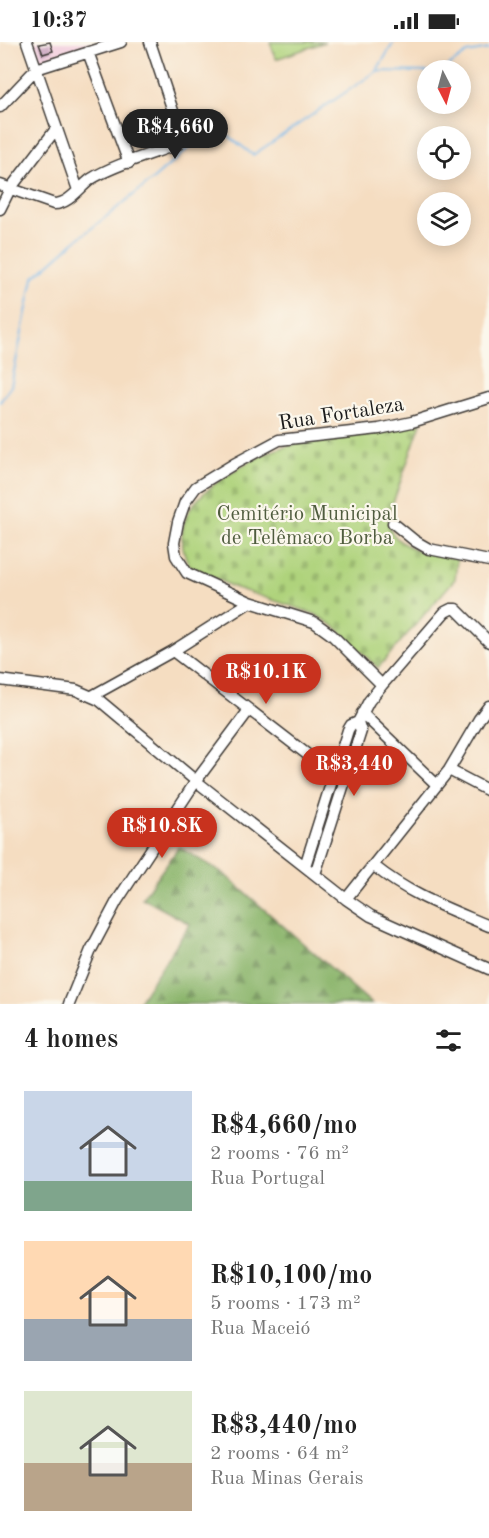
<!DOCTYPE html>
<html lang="en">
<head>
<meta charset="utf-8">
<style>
  :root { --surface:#fff; --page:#f6f6f6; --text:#222; --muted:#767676; --accent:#c8321e }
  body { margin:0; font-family:"Old Standard TT",serif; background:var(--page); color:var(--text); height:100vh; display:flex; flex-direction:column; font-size:22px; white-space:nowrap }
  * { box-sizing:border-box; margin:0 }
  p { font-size:20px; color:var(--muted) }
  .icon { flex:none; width:33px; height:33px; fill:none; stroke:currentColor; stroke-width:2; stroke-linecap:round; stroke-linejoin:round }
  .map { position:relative; height:962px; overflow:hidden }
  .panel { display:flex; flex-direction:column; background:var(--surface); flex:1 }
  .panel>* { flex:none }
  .needle { width:39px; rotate:174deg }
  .buttons { position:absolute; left:417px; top:18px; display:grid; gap:12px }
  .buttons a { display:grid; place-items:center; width:54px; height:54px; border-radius:50%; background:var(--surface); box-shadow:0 3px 15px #0003; font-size:30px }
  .price { position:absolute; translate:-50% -51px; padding:0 14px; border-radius:21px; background:var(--accent); color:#fff; font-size:20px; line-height:39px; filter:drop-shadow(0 2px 3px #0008) }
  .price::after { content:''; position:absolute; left:50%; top:36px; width:18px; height:14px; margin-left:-9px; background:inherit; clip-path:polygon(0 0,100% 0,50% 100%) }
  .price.active { background:#222; color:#fff }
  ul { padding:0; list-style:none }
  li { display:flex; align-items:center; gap:18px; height:150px; padding:0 24px }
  li span { display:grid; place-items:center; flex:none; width:168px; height:120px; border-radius:0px; color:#555 }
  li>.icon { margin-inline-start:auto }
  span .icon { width:72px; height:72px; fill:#fffc; stroke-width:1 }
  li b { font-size:26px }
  h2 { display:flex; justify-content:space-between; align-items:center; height:72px; padding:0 24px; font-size:26px }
  .status { display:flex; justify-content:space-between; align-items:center; height:42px; padding:0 30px; background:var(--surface); direction:ltr }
  .status svg { height:16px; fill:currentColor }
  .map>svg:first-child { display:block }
</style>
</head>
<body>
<div class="status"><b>10:37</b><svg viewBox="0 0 49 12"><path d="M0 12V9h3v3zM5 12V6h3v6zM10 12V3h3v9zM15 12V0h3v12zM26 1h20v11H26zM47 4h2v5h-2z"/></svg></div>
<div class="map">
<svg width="489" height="962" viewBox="0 0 489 962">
  <defs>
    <pattern id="forest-firs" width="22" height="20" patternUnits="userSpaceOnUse" patternTransform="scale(1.5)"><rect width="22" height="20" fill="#8bb56c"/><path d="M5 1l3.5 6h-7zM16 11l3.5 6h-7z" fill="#719258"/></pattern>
    <pattern id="cemetery-stones" width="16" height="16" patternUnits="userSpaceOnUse" patternTransform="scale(1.5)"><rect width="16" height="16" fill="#afd37c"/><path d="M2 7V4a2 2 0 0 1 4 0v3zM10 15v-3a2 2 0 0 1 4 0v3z" fill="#96b56b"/></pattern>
  </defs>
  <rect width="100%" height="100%" fill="#fbf7ec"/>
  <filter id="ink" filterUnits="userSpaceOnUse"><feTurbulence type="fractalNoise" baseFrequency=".0167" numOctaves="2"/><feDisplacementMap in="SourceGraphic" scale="12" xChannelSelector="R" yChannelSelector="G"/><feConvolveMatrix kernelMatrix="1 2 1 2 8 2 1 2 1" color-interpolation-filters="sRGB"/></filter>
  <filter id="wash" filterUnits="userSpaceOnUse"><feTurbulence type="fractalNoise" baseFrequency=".008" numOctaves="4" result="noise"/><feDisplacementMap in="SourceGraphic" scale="24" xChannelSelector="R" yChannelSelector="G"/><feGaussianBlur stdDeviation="1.35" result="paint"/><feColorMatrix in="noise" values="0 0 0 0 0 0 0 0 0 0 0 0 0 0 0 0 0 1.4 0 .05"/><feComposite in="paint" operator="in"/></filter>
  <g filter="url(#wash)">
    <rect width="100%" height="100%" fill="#f5ddc1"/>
    <path fill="#f3cfdf" d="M34 0H93L39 18Z"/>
    <path fill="#afd37c" stroke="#66784c" stroke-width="1.5" d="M270 0H325L276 17Z"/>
    <path fill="url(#forest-firs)" stroke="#546844" stroke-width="1.5" d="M179 805 224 832 372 962H137L190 882 142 856Z"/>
    <path fill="url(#cemetery-stones)" stroke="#66784c" stroke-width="1.5" d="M421 381 388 475C388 508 432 512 457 517L455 537 378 626 337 586 315 572 233 545 189 523C180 505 179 484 191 466 205 444 256 413 281 406 326 393 375 389 421 381Z"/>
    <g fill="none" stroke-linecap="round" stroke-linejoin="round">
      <path stroke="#73b5e8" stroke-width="2" d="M377 28 394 0
        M443 28 467 11 489 7
        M0 360 11 344 33 236 73 201 151 139 215 83 253 113 377 29 428 30"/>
    </g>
    <g id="blocks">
      <path fill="#c7a0be" d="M50 0 53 9 43 12 39 2Z"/>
    </g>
  </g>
  <g filter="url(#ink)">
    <use href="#blocks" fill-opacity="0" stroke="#3d3935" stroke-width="1.5"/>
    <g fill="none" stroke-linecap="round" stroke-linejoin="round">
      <defs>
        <path id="minor" d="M27 0 78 148
          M88 10 129 121
          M0 65 36 27 121 0
          M0 143 54 162C69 162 79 146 91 137 113 123 152 112 178 102L181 97 179 87 150 0
          M0 167 10 147 56 87
          M393 481 415 499 429 507 489 519
          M173 609 343 740
          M0 638 76 648 99 658 196 739 346 857 371 874 489 927
          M382 643 332 593 314 580 250 560 187 531 176 514 174 501 178 480 185 460 196 445 234 422 279 398 379 387 412 380 489 356
          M92 654 173 609 250 560
          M362 671 437 743
          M449 728 489 749
          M305 824 348 688 351 683 358 680 369 659 382 643 445 570 451 567H456L489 600
          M374 824C410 853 447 866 489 884
          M315 832 361 689 358 680
          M346 857 449 728 479 677 489 664
          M69 962 91 908 117 859 196 739 249 668"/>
      </defs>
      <use href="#minor" stroke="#3d3935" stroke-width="13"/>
      <use href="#minor" stroke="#fff" stroke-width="10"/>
    </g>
  </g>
  <g text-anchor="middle" stroke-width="4.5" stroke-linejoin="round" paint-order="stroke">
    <g font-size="21" fill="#1c1c1c" stroke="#fbf7ec">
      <text transform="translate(341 371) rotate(-9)" y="7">Rua Fortaleza</text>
    </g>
    <g font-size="21" fill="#4f5c3e" stroke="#fbf7ec">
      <text x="307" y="478">Cemitério Municipal<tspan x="307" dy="24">de Telêmaco Borba</tspan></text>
    </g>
  </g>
</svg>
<div class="buttons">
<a><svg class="needle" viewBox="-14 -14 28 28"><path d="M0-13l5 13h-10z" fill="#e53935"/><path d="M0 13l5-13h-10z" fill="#767676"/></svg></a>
<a><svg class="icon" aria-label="locate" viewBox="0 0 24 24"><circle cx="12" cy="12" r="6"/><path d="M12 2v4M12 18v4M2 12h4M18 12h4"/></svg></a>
<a><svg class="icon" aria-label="layers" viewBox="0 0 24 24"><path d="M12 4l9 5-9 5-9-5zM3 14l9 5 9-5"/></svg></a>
</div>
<b class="price active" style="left:175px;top:118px">R$4,660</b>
<b class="price" style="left:266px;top:663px">R$10.1K</b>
<b class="price" style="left:354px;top:755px">R$3,440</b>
<b class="price" style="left:162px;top:817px">R$10.8K</b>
</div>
<section class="panel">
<h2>4 homes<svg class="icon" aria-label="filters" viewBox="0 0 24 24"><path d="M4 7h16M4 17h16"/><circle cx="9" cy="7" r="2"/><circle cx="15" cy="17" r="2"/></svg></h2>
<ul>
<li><span style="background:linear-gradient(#c9d6e8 75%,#7fa58c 0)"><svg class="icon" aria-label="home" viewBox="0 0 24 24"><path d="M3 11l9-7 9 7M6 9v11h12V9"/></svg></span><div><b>R$4,660/mo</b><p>2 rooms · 76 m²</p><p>Rua Portugal</p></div></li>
<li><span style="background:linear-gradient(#ffd9b3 65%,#9aa5b1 0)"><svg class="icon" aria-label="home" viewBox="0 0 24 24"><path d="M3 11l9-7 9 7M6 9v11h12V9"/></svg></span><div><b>R$10,100/mo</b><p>5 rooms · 173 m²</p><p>Rua Maceió</p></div></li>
<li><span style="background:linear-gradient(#dfe7d0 60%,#b9a48a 0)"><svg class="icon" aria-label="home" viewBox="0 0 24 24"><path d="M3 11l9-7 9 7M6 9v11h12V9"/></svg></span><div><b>R$3,440/mo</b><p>2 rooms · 64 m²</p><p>Rua Minas Gerais</p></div></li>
</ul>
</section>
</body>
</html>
